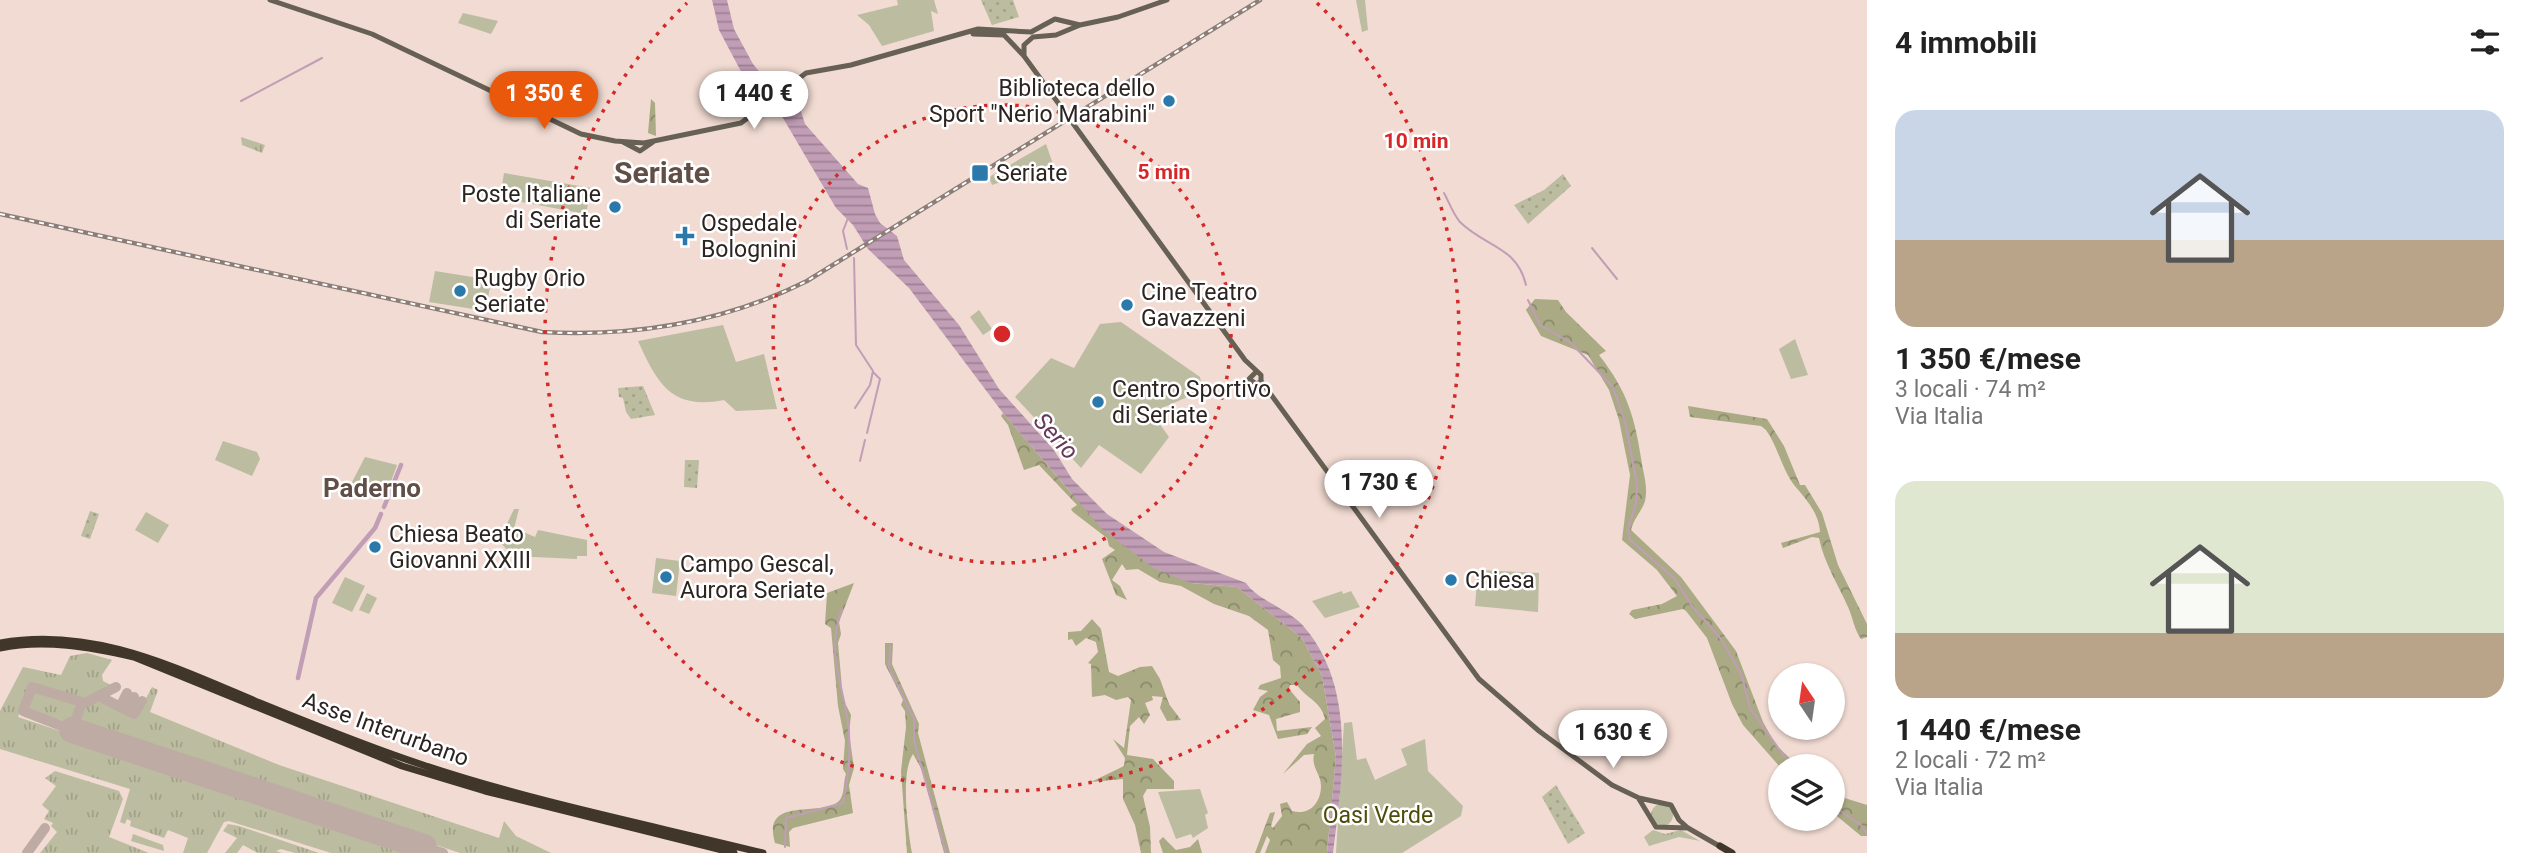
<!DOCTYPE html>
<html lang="it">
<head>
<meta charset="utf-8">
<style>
  :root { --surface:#fff; --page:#f2f2f2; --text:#222; --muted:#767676; --accent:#ea580c }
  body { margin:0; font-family:Roboto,sans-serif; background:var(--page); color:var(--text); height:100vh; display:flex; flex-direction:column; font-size:26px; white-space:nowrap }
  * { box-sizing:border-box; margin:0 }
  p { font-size:23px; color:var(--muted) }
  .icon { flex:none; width:38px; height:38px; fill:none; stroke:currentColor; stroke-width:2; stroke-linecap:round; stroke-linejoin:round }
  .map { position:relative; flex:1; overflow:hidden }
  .sheet { display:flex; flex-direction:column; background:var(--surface); width:665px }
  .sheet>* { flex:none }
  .needle { width:46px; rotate:347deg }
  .buttons { position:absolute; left:1768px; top:663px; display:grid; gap:14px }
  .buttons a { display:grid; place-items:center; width:77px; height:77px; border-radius:50%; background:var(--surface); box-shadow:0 2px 5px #0004; font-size:35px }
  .price { position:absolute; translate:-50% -60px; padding:0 16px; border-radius:24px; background:#fff; color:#222; font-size:23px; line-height:46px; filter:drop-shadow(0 2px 4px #0008) }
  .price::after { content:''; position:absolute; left:50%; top:42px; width:21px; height:16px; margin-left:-10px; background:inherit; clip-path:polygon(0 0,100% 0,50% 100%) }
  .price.current { background:var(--accent); color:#fff }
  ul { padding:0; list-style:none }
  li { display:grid; align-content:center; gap:14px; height:371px; padding:0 28px }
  li span { display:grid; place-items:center; height:217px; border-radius:21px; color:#555 }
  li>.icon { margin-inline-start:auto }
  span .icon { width:126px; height:126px; fill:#fffc; stroke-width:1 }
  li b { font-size:30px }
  h2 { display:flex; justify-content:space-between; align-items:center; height:84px; padding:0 28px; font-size:30px }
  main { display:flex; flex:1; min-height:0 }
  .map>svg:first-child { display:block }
</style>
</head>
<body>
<main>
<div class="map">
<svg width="1867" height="853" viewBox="0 0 1867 853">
  <defs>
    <pattern id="grass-tufts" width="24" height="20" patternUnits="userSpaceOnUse" patternTransform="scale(1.75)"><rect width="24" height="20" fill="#bcbca0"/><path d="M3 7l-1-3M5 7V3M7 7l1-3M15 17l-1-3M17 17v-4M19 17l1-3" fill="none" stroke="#a2a18a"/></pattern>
    <pattern id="forest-crowns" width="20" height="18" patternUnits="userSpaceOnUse" patternTransform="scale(1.75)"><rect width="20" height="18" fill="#aaaa85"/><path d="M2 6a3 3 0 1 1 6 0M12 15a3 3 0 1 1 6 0" fill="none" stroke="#8b8a6c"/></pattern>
    <pattern id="garden-dots" width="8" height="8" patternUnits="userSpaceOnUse" patternTransform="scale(1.75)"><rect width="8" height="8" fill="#bcbca0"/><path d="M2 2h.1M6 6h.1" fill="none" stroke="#a2a18a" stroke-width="1.8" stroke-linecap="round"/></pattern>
    <pattern id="water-rules" width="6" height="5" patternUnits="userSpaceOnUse" patternTransform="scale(1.75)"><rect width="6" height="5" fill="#c19eb6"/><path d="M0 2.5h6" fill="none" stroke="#9d8194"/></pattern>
  </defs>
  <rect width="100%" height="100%" fill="#f1dbd2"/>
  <path fill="url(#grass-tufts)" d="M241 137 265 145 262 153 242 145Z
    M87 653 112 660 102 675 103 681 113 686 83 700 30 683 18 717 427 853H331L229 821 224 822 207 853H183L188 838 168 830 164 838 130 826 131 821 127 819 125 824 120 822 130 789 0 749V711L23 667 61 675 70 656Z
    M152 687 158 690 150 712 279 765 499 838 504 821 516 836 551 853H460L77 725 83 707 99 699 136 717Z
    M35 689 75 703 76 710 72 724 27 709Z
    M55 771 119 791 123 799 109 837 149 853H40L57 832 51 826 53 823 44 819 49 811 42 805 56 786 45 778Z
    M1651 815a11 11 0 1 1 22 0a11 11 0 1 1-22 0Z
    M228 824 239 826 319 853H295L281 849 276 851 282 853H258L243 845 237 853H225L237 838 223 831Z
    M1653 830 1665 834 1681 830 1700 841 1679 837 1649 846 1644 837Z
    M133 834 163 845 164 851 131 841Z"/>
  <path fill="url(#forest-crowns)" d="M651 99 655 103 656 136 648 133Z
    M1535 299 1558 300 1566 312 1606 351 1599 355C1628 392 1635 418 1642 464 1644 475 1648 489 1645 501 1642 511 1634 518 1631 530L1681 577 1736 651 1763 722 1776 745 1798 766 1780 767 1743 725 1732 704 1707 638 1686 611 1683 609 1635 619 1629 614 1632 610 1662 604 1677 596 1657 570 1622 540 1630 475 1619 420 1609 390 1588 355 1541 336 1526 310Z
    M1688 406 1767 419 1784 446 1800 485H1805L1822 513 1838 565 1867 624V637L1861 639C1854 629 1853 618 1848 607 1838 584 1824 563 1819 538L1812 537 1783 548 1781 543 1820 532C1819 513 1806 499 1794 485 1782 469 1778 447 1766 430L1761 426 1690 417Z
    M1003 413 1072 494 1191 583 1237 587 1302 638 1322 676 1336 757 1327 853H1265L1270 840 1267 836 1260 853H1255L1270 813 1275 812 1271 826 1273 828 1282 816 1280 804 1287 802 1292 811C1309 816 1321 803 1321 786 1321 773 1311 768 1314 754L1304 755 1283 774 1307 744 1321 736 1315 728 1325 719C1321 701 1307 699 1297 685H1290L1289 689 1300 702V712L1276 719 1277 731 1312 727 1307 734 1278 739 1269 715 1253 710 1260 697 1268 691 1258 689 1260 685 1281 678 1280 666 1273 660 1268 630 1249 616 1214 604 1181 586 1160 582 1138 569 1126 570 1122 564 1112 580 1120 586 1127 600 1116 595 1102 559 1115 550 1109 546 1107 538 1073 512 1071 509 1077 505 1039 465 1024 470 1008 425 1001 416Z
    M854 583 839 622 841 634 838 643 843 699 851 715 849 733 854 768 849 785 853 813 793 828 789 832 790 847 775 843C761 795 821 818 839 801 845 795 843 782 846 774L843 769 845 741 838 706 831 628 825 624 827 593Z
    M1092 619 1101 629 1109 672 1118 676 1140 667 1152 666 1160 679 1169 704 1181 720 1167 721 1160 708 1163 697 1152 696 1153 700 1145 703 1150 715 1144 724 1139 717 1130 726 1127 755 1153 759 1174 781V789H1147L1143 796 1150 827 1151 853H1141L1135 825 1123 799V779L1091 782 1124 766 1125 758 1113 739 1124 748 1131 700 1128 697 1116 700 1105 695 1092 697 1091 664 1088 663 1098 652 1096 642 1086 638 1076 646 1072 639 1068 640V632L1081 631Z
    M885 643H893L892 664 919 724 918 733 950 853H944L922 770 913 754C900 773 908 830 912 853H907L901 771 906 727 905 711 901 705 903 700 885 664Z
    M1832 794 1867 805V836H1861L1832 812Z
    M1163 837 1176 850 1190 847 1198 839 1202 853H1163L1159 841Z"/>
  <path fill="#bcbca0" d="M897 0H934L938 14 931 11 934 31 882 46 869 25 857 15 898 5Z
    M1356 0H1365L1368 30 1362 32Z
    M463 13 498 21 491 34 458 23Z
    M1046 144 1053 164 992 185 989 177Z
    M504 173 591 188 586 214 500 198Z
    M435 271 491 280 486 311 429 302Z
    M979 310 992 329 983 335 970 317Z
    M1121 322 1200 377 1201 382 1192 395 1162 408 1159 423 1169 437 1141 474 1099 445 1081 468 1015 397 1051 358 1074 368 1100 324Z
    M723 325 736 362 764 354 777 409 736 411 724 400C672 410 658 385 638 341Z
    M1795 339 1808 375 1791 379 1779 349Z
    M223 441 257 452 260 459 252 476 215 460Z
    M365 457 397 465 385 498 350 486Z
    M514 509H519L514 528 535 537 538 530 587 540V556H577V559L513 556 499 541Z
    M146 512 169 525 158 543 135 530Z
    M656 558 680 561 676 596 652 593Z
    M1478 570 1539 573 1538 612 1475 606Z
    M345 577 365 586 352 612 332 603Z
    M1342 591 1343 594 1351 591 1360 607 1325 618 1312 601Z
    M367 593 377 598 369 614 359 610Z
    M1352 722 1357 760 1366 758 1375 780 1407 765 1401 749 1425 739 1428 771 1463 806 1461 816 1402 853H1336L1344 723Z
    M1200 789 1208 813 1205 815 1208 828 1193 838 1191 834 1176 839 1158 792Z"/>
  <path fill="url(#garden-dots)" d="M981 0H1013L1019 17 992 25Z
    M1563 174 1571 186 1528 224 1514 205 1544 190Z
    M643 386 655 415 631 419 626 412 623 398 619 397 618 388Z
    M685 460H699L697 488 684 487Z
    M90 511 99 514 90 539 81 536Z
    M1556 785 1585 833 1568 844 1542 797Z"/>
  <path fill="url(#water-rules)" d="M712 0H727L734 29 753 64 762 75 776 79 800 108 805 124 858 184 868 188 875 214 880 223 897 236 904 260 959 325 999 389 1054 450 1072 479 1107 514 1164 552 1246 583C1258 601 1290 609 1305 628 1357 690 1342 780 1333 853H1327L1336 757 1322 676 1302 638 1237 587 1191 583 1155 569 1102 529 1003 413 909 288 868 249 853 225 836 208 780 113 745 79 719 30Z"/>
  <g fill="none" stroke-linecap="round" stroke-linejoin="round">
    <path stroke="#c19eb6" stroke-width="2" d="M241 101 322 58
      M1444 193C1449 202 1453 214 1460 222 1485 247 1517 246 1526 285
      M1592 248 1617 279
      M847 249 843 231 848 218
      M854 258 856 345 873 371 870 385 855 408
      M1528 300 1540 325 1571 343 1613 387 1626 425 1637 485 1636 503 1628 529 1630 540 1675 579 1692 606 1721 639 1742 676 1750 708 1791 766
      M867 433 880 379 873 372
      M860 461 865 440
      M890 647 889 668 914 719V741L946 853
      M1832 805 1861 825 1867 834
      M785 847 786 818 843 803C849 775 852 745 847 716 840 677 827 649 842 609"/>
    <path stroke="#c19eb6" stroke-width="4.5" d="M384 507 401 465
      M298 678 316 598 375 528 381 514"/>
    <path stroke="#beaca4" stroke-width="10" d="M99 696 134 714 142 701
      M82 702 72 730 23 711 32 687 85 703 116 687
      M120 707 127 693
      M127 710 134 697
      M424 847 443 853
      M27 853 45 828"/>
    <path stroke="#beaca4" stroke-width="26" d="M72 730 424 847"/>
    <path stroke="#676055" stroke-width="5" d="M270 0 372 34 581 134 615 141 644 143 741 123 806 73 851 65 978 29 1031 32 1055 19 1080 25
      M973 34 1004 35 1024 56 1245 360 1261 375V381L1256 385
      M1024 56V45L1033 37 1056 35 1080 25 1118 17 1167 0
      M623 142 640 151 653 142
      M1256 372 1249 379 1258 385
      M1261 381 1479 679 1539 731 1612 785 1639 798 1671 805 1679 820 1688 828 1721 847
      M1639 799 1656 827 1688 828"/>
    <path stroke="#40372a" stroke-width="7" d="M0 643C93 626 176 668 260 703 314 725 368 747 423 765 534 802 650 825 763 853
      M0 648C44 639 90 647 134 657L402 766 485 791 734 853
      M1720 846 1732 853"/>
    <defs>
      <path id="rail" d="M0 214 542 332C635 337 723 323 807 281L1260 0"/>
    </defs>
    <use href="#rail" stroke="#8c7d77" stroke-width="4.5"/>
    <use href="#rail" stroke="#fff" stroke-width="2" stroke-dasharray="5" stroke-linecap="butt"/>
  </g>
  <g fill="none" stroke="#d62828" stroke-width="3.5" stroke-dasharray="3.5 7">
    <circle cx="1002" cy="334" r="229"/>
    <path d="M1317 3A457 457 0 1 1 687 3"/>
  </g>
  <g fill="#2b78ab" stroke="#fff" stroke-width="2.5">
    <circle cx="1169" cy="101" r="7"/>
    <rect x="971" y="164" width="18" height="18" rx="3.5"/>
    <circle cx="615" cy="207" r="7"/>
    <path d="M681.5 225.5h7v7h7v7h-7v7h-7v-7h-7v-7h7z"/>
    <circle cx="460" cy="291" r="7"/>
    <circle cx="1127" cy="305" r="7"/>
    <circle cx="1098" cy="402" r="7"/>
    <circle cx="375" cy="547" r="7"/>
    <circle cx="666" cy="577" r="7"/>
    <circle cx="1451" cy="580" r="7"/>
  </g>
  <g text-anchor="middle" stroke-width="5" stroke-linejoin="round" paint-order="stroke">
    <g font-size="23" fill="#2c2421" stroke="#fff" text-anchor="start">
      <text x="1155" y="96" text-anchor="end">Biblioteca dello<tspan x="1155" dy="26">Sport "Nerio Marabini"</tspan></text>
      <text x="996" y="181">Seriate</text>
      <text x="601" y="202" text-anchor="end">Poste Italiane<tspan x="601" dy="26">di Seriate</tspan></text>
      <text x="701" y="231">Ospedale<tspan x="701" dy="26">Bolognini</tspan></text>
      <text x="474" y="286">Rugby Orio<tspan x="474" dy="26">Seriate</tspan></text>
      <text x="1141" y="300">Cine Teatro<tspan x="1141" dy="26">Gavazzeni</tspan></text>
      <text x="1112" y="397">Centro Sportivo<tspan x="1112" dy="26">di Seriate</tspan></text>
      <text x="389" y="542">Chiesa Beato<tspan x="389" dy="26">Giovanni XXIII</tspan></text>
      <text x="680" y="572">Campo Gescal,<tspan x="680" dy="26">Aurora Seriate</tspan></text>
      <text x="1465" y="588">Chiesa</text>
    </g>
    <g font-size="23" fill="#2c2421" stroke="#fff">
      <text transform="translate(386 729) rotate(20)" y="8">Asse Interurbano</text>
    </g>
    <g font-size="23" fill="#4e4c0a" stroke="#fff">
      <text x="1378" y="823">Oasi Verde</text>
    </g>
    <g font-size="24" font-style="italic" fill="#653758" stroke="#fff">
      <text transform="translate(1056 436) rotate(48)" y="8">Serio</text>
    </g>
    <g font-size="26" font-weight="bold" fill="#614f47" stroke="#fff">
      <text x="372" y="497">Paderno</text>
    </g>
    <g font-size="30" font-weight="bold" fill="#614f47" stroke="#fff">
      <text x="662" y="183">Seriate</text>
    </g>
  </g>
  <circle cx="1002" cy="334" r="10" fill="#d62828" stroke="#fff" stroke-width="3.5"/>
  <g font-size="21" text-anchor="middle" font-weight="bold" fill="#d62828" stroke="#fff" stroke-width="5" stroke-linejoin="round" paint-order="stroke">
    <text x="1416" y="148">10 min</text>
    <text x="1164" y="179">5 min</text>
  </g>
</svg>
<div class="buttons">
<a><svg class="needle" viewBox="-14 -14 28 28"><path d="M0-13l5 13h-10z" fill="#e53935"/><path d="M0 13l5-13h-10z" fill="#767676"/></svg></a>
<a><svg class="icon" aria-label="layers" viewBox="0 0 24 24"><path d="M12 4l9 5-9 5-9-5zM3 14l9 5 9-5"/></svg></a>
</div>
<b class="price current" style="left:544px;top:131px">1 350 €</b>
<b class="price" style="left:754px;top:131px">1 440 €</b>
<b class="price" style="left:1379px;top:520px">1 730 €</b>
<b class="price" style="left:1613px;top:770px">1 630 €</b>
</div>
<section class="sheet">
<h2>4 immobili<svg class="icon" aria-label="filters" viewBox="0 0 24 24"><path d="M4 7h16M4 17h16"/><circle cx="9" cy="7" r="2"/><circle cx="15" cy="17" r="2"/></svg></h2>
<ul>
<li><span style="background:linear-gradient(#c9d6e8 60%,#b9a48a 0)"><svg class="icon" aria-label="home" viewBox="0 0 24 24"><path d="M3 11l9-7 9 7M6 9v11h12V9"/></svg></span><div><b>1 350 €/mese</b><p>3 locali · 74 m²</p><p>Via Italia</p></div></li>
<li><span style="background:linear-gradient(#dfe7d0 70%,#b9a48a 0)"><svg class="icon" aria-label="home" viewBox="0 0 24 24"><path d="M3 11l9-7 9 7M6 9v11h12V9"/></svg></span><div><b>1 440 €/mese</b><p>2 locali · 72 m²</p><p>Via Italia</p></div></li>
</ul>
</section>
</main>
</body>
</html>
